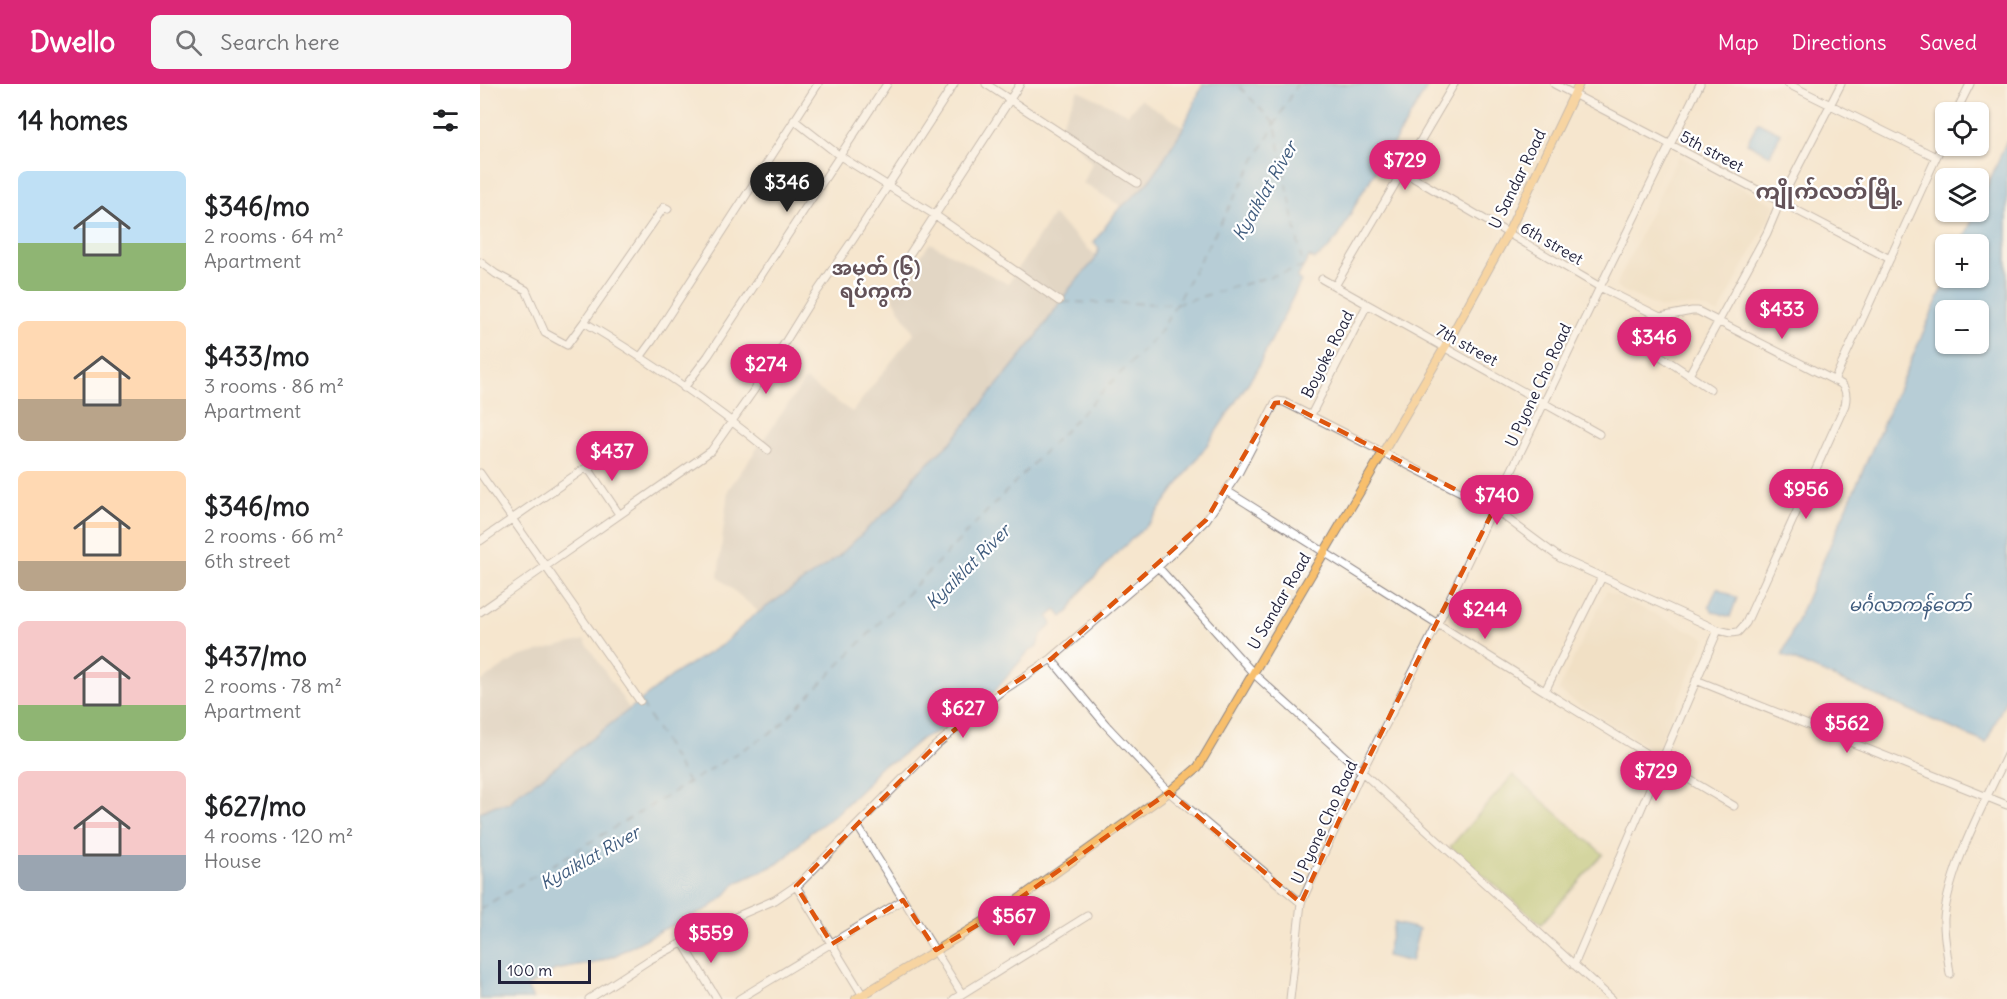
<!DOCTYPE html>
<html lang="en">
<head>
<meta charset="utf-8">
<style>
  :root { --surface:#fff; --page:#f6f6f6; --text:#202124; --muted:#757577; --accent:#db2777 }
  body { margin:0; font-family:Delius,"Noto Sans Myanmar",sans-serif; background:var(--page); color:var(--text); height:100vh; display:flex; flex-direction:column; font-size:22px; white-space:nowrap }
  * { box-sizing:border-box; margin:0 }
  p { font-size:20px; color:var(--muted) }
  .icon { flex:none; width:33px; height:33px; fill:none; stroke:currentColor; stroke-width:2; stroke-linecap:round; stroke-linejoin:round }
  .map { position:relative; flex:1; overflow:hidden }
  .drawer { display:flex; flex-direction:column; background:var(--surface); width:480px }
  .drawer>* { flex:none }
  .tools { position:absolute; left:1455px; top:18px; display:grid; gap:12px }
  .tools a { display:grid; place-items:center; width:54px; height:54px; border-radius:9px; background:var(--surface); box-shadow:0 2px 4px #0004; font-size:30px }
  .scale { position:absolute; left:18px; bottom:15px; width:93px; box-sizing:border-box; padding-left:6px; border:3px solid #22223b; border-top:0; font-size:16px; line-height:21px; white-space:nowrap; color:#22223b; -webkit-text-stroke:4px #fff; paint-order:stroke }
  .price { position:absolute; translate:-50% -51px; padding:0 14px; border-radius:21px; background:var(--accent); color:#fff; font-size:20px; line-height:39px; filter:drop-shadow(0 2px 3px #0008) }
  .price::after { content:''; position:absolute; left:50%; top:36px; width:18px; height:14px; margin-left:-9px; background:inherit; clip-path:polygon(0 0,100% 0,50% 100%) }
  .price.on { background:#222; color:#fff }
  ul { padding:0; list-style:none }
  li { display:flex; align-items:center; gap:18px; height:150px; padding:0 18px }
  li span { display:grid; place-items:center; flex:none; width:168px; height:120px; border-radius:9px; color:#555 }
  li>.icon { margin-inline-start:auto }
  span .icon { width:72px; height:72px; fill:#fffc; stroke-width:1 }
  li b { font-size:26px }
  h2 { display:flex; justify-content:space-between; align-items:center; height:72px; padding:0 18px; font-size:26px }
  header { display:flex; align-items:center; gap:36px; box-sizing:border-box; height:84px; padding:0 30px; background:var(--accent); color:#fff }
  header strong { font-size:28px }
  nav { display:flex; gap:33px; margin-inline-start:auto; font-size:21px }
  .search { width:420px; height:54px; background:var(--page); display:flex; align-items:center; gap:15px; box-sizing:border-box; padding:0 21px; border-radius:9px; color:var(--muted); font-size:22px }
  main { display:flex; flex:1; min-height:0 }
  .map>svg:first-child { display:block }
</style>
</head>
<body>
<header>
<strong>Dwello</strong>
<div class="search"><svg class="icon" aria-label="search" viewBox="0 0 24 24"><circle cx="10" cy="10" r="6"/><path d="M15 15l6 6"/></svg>Search here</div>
<nav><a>Map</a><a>Directions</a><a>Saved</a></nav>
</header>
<main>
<section class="drawer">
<h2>14 homes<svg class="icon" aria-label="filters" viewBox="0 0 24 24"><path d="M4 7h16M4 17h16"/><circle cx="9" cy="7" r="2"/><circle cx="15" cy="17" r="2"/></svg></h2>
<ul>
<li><span style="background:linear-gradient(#bfe0f5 60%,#8fb573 0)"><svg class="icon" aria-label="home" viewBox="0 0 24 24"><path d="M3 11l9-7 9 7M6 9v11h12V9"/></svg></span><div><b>$346/mo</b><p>2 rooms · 64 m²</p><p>Apartment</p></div></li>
<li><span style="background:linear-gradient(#ffd9b3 65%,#b9a48a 0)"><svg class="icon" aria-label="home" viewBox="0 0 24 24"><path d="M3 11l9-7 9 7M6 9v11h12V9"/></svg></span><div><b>$433/mo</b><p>3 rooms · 86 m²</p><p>Apartment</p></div></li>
<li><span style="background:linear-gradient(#ffd9b3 75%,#b9a48a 0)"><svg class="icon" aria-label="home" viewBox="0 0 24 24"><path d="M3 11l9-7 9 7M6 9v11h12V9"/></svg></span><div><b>$346/mo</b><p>2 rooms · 66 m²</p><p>6th street</p></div></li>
<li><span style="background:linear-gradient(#f6c9c9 70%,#8fb573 0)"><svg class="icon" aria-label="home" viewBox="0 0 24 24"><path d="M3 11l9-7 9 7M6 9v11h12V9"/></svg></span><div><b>$437/mo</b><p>2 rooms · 78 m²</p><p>Apartment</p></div></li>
<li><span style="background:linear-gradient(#f6c9c9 70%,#9aa5b1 0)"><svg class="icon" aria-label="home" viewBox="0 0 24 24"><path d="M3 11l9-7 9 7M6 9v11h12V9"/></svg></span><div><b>$627/mo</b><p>4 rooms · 120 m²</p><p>House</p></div></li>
</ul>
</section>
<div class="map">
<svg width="1527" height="915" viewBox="0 0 1527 915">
  <rect width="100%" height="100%" fill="#fff"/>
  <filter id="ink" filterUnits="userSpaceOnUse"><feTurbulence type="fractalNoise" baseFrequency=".0167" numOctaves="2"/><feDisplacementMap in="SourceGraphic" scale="12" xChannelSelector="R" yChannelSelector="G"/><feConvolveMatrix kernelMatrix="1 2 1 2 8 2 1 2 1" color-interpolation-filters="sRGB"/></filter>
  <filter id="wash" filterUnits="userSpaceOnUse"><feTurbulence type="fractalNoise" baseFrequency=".008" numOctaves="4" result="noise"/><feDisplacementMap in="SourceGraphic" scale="24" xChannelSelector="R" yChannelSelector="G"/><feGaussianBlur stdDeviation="1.35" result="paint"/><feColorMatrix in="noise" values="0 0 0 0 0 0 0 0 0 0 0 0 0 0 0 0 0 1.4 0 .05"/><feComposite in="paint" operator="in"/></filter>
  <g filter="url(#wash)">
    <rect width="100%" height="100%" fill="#f5e6ce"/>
    <path fill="#ead9ba" d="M1198 72 1296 121 1239 230 1215 221 1180 224 1135 203Z
      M1126 507 1226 554 1176 668 1078 607Z"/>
    <path fill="#cac3b8" d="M598 6 648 30 660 15 712 48 649 127 603 99 612 79 580 42Z
      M573 131 623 179 393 473 287 535 238 493 248 406 325 296 372 328 434 249 412 212 450 159 528 200Z
      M104 556 158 638 0 741V598L38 573Z"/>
    <path fill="#abc267" stroke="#667251" stroke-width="1.5" d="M1033 691 1123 770 1061 840 970 763Z"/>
    <path fill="#6ab0e0" stroke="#46698e" stroke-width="1.5" fill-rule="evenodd" d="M723 0H949L925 41 880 112 859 152 846 167 835 175 829 173 817 194 821 197 776 287 723 367 670 438 639 467 600 509 589 527 582 533 576 526 568 533 572 540 562 550 557 562 548 568 514 608 472 638 455 649 441 655 415 677 404 680 398 684 389 698 354 732 330 749 310 770 297 780 256 799 244 813 229 824 182 846 136 871 115 879 75 886 47 903 53 915H0V728L16 721 30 719 37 710 64 692 197 588 242 561 272 533 359 472 391 441 412 423 422 412 434 392 471 358 557 252 590 204 614 177 619 165 614 158 636 128 669 98 702 46Z
      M1278 38 1301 49 1290 71 1267 59Z
      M1527 56V613L1506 659 1302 571 1467 194H1498V160H1481L1496 128H1498L1499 121ZM1466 226H1498V260H1466Z
      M1237 504 1257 514 1250 533 1232 527 1229 522Z
      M914 839 939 845 931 878 906 872Z"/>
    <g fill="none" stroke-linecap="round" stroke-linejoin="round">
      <path stroke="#3f5b7d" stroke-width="1.5" stroke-dasharray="8 6" stroke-linecap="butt" d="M583 218 696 220 823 183 795 40 757 0
        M162 620 208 699
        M0 825 297 645 681 247 817 0"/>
    </g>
  </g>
  <g filter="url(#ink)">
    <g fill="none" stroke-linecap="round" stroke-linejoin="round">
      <defs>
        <path id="minor" d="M506 0 657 99
          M1074 0 1410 175
          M1308 0 1456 73
          M1476 28 1490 0
          M314 36 360 72 455 131 579 217
          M922 87 1120 203 1180 233
          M188 125 184 123 104 238C168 276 230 319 288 366
          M429 171 540 0
          M0 178 16 190 46 206 65 249 87 261 104 238
          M842 195 1119 350
          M855 202 974 0
          M1180 233 1175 260 1176 269 1230 305
          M161 272 172 257 338 0
          M1209 291 1287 149 1300 118 1361 0
          M1354 297 1466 52
          M204 304 228 272 407 0
          M831 331 887 221
          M0 389 160 617
          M747 407C915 512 1082 621 1254 722
          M0 457 104 385 110 387 139 430
          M678 483 774 590 1132 915
          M0 528 231 367 286 289 330 218 372 157 474 0
          M571 575 626 641 689 708 821 819
          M1216 596 1527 721
          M1065 607 1122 493
          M377 741 482 910
          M316 802 385 915
          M203 859 237 915
          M1094 881 1238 546
          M1470 890C1468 872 1463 852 1464 834 1469 784 1505 717 1527 671
          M109 915 169 876 239 840 295 816 320 799 455 662 519 609 571 575 678 483 726 436 759 388 795 319 798 317 804 318 1014 425 1080 474 1238 546 1251 549 1258 548 1266 539 1365 321C1367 313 1367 306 1361 300L1218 227H1212L1180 233
          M259 915 423 816
          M474 915 607 832
          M810 915 821 819 881 689 957 541 1120 203 1220 0"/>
        <path id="major" d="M376 915 529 822 689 708 718 683 965 263 1028 149 1099 0"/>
      </defs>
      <use href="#minor" stroke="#8c8484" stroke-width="9"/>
      <use href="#major" stroke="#8c8484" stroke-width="10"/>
      <use href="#minor" stroke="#fff" stroke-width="7"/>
      <use href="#major" stroke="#f8bf6c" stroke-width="8"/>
    </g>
  </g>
  <path d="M0 0H1527V915H0ZM804 318 1014 425 881 689 821 819 689 708 529 822 456 866 423 816 352 860 316 802 455 662 519 609 571 575 726 436 795 319Z" fill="#f5e6ce" fill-opacity=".55" fill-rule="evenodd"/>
  <path fill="none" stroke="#de560e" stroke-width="4.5" stroke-dasharray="12 8" stroke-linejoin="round" d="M804 318 1014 425 881 689 821 819 689 708 529 822 456 866 423 816 352 860 316 802 455 662 519 609 571 575 726 436 795 319Z"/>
  <g text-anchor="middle" stroke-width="4.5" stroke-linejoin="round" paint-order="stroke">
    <g font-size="16" fill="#22223b" stroke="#fff">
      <text transform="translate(1232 67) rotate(28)" y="6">5th street</text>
      <text transform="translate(1037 95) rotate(-64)" y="6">U Sandar Road</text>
      <text transform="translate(1072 159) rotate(30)" y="6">6th street</text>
      <text transform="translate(987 261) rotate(29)" y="6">7th street</text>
      <text transform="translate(847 270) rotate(-63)" y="6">Boyoke Road</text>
      <text transform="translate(1058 301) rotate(-65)" y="6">U Pyone Cho Road</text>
      <text transform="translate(799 517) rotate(-60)" y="6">U Sandar Road</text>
      <text transform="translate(844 738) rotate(-65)" y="6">U Pyone Cho Road</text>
    </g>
    <g font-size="18" font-style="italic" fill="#3f5b7d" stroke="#fff">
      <text transform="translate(785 107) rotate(-60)" y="6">Kyaiklat River</text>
      <text transform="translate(488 483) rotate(-45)" y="6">Kyaiklat River</text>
      <text x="1430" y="527">မင်္ဂလာကန်တော်</text>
      <text transform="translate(110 774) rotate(-29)" y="6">Kyaiklat River</text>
    </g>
    <g font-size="20" font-weight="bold" fill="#635258" stroke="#fff">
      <text x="396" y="191">အမှတ် (၆)<tspan x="396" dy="23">ရပ်ကွက်</tspan></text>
    </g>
    <g font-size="22" font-weight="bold" fill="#635258" stroke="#fff">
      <text x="1349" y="115">ကျိုက်လတ်မြို့</text>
    </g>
  </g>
</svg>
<div class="tools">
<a><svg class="icon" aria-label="locate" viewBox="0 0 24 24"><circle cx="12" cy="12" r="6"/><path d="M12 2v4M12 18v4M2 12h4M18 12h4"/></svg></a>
<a><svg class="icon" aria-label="layers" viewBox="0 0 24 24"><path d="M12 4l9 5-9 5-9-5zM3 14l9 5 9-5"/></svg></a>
<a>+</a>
<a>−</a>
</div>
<div class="scale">100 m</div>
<b class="price" style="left:925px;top:107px">$729</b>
<b class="price on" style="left:307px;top:129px">$346</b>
<b class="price" style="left:1302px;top:256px">$433</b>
<b class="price" style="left:1174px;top:284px">$346</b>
<b class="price" style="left:286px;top:311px">$274</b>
<b class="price" style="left:132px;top:398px">$437</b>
<b class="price" style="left:1326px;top:436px">$956</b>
<b class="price" style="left:1017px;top:442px">$740</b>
<b class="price" style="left:1005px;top:556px">$244</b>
<b class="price" style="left:483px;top:655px">$627</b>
<b class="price" style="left:1367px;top:670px">$562</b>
<b class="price" style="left:1176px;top:718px">$729</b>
<b class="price" style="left:534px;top:863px">$567</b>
<b class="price" style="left:231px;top:880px">$559</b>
</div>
</main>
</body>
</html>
